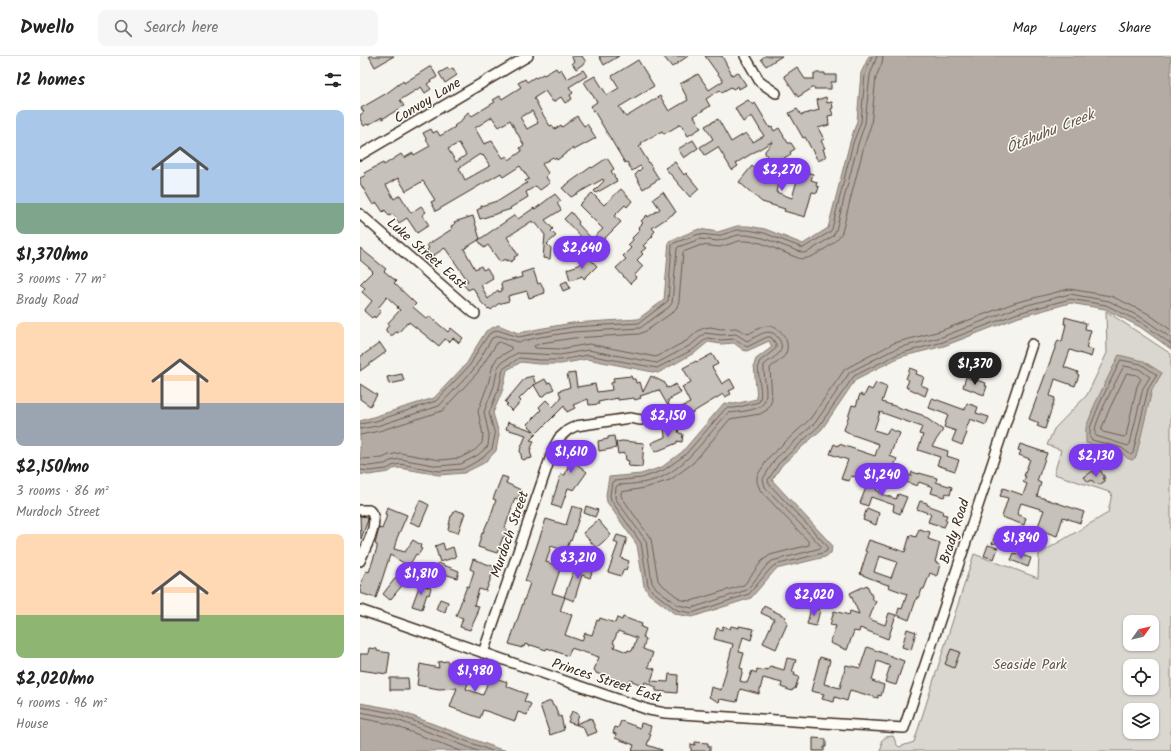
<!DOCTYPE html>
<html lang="en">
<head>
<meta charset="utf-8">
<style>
  :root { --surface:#fff; --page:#f6f6f6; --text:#222; --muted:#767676; --line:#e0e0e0; --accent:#7c3aed }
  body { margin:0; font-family:Kalam,sans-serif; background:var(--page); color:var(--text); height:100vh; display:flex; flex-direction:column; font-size:15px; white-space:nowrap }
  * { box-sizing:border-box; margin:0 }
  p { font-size:13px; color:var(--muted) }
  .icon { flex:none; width:22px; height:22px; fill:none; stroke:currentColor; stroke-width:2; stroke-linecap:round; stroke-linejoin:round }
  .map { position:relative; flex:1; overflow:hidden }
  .side { display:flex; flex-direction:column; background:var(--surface); width:360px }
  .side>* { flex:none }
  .needle { width:26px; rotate:56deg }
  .buttons { position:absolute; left:763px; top:559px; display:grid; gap:8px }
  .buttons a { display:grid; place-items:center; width:36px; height:36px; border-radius:8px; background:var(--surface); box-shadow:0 1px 3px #0004; font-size:20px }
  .price { position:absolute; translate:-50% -34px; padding:0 9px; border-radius:14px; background:var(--accent); color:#fff; font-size:13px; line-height:26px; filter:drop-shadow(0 1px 2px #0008) }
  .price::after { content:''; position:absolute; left:50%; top:24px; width:12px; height:9px; margin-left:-6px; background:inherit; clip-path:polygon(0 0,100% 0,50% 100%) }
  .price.selected { background:#222; color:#fff }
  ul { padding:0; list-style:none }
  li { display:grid; align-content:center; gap:8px; height:212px; padding:0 16px }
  li span { display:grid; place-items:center; height:124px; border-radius:8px; color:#555 }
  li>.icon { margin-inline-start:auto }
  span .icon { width:72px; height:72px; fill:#fffc; stroke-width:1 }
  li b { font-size:17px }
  h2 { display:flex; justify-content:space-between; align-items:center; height:48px; padding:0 16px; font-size:17px }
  header { display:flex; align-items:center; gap:24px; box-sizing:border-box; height:56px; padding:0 20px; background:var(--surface); border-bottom:1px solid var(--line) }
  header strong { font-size:19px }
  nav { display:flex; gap:22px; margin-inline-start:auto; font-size:14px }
  .search { width:280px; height:36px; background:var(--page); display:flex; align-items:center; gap:10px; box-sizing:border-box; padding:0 14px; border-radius:8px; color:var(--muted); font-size:15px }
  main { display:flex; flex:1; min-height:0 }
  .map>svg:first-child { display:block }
</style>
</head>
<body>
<header>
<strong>Dwello</strong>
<div class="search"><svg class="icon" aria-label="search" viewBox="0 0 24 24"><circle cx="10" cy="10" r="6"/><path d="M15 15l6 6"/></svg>Search here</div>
<nav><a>Map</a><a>Layers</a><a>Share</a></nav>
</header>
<main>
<section class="side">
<h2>12 homes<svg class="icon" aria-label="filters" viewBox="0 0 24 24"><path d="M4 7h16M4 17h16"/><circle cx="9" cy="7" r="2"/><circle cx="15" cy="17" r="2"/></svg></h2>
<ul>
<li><span style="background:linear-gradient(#a9c7e8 75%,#7fa58c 0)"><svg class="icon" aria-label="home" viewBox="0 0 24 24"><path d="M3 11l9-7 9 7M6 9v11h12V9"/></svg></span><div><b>$1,370/mo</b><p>3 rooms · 77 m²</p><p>Brady Road</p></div></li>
<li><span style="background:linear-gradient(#ffd9b3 65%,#9aa5b1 0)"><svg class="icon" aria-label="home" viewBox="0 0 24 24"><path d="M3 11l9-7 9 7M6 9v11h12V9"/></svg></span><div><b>$2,150/mo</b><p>3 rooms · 86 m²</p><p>Murdoch Street</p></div></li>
<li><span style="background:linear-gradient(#ffd9b3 65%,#8fb573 0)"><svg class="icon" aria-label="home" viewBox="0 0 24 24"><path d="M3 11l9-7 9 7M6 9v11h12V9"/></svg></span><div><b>$2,020/mo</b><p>4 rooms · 96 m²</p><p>House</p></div></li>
</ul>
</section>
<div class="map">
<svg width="811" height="695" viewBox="0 0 811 695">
  <rect width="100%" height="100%" fill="#f5f4ee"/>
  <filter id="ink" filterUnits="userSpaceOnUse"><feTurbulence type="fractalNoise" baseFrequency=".025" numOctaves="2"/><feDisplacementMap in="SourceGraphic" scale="8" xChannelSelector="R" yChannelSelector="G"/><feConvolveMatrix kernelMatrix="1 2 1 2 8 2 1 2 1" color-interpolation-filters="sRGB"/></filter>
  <g filter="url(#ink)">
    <path fill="#dad6d0" stroke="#8a8077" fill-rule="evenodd" d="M746 255 811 298V695H520L522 689 521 685 526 681 533 680 537 689 539 691 554 686 614 498 678 522 679 498 748 457 752 437 694 418 701 394 687 389 694 373 727 339 747 297ZM770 566H792V588H770ZM770 610H792V632H770ZM770 654H792V676H770Z"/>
    <path fill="#b4aca4" stroke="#84786e" d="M509 0H811V293L780 271 745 253 710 247 659 261 584 290 540 301 496 323 462 373 422 409 412 424 472 489 471 497 465 501 416 513 391 542 332 561 315 558 289 538 284 530 277 489 247 446 246 439 249 421 281 418 302 411 322 396 364 347 374 348 397 343 394 309 396 303 412 291 409 285 387 295 383 294 374 287 361 288 348 286 336 296 298 317 227 303 201 308H178L161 306 147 314 143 333 133 357 139 378 136 395 124 407 104 417 79 419 40 412 33 413 29 416 9 419 0 418V365L74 342 107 307 116 291 126 275 138 269 158 277 178 273 212 267 278 263 304 244 309 185 339 173 358 176 377 170H388L405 173 443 188 468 172 490 86 497 65 501 17Z
      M759 299 783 305 802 317 792 334 776 401 772 404 767 402 761 396 726 387V372L735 348Z
      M0 647 34 653 139 693 150 695H0Z"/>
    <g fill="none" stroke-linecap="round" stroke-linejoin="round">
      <path stroke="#6b5e54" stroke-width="1" d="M523 0 522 7 516 21 511 69 504 90 482 176C479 185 456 200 447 202 444 203 441 203 438 202L401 187 387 185H379L360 191 341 189 323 196 319 245 317 251 313 256 286 275 279 278 214 282 181 287 174 290 175 292 200 293 229 288 296 301 328 284 338 275 344 272 350 271 361 273 376 272 388 278C395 275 401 270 408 270 421 270 431 286 426 297 423 304 415 307 410 312L412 343 410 349 407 354 400 358 370 363 333 407 310 424 285 432 261 436V440L291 483 298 524 300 527 321 544 331 545 384 529 402 505 410 499 449 489V486L400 434 397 426V420L409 401 450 363 485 313 534 287 580 275 654 247 709 233 751 240 787 257 811 274
        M761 304 781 308 797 319 788 333 773 397 771 399 762 392 732 384 730 382V372L739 349Z
        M764 310 779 313 790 321 783 332 770 388 768 390 736 380C735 378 735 378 735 374 737 361 757 323 764 310Z
        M767 317 777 319 781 323 777 330 766 380 764 381 743 376 741 374 749 354Z
        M0 368 16 365 76 345 110 309 119 293 129 278 137 274 159 281 179 277 213 271 279 267 308 245 312 189 314 187 339 178 358 180 377 174H388L404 177 443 192 470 176 472 173 493 87 501 66 505 18 512 0
        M0 373 17 370 79 350 114 313 132 282 138 280 159 286 180 281 213 276 280 272 309 251 312 247 317 193 318 191 340 183 358 185 378 179H387L403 182 443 197 448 196 473 180 476 174 498 88 505 67 510 19 517 0
        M0 379 19 375 82 355 118 316 137 287 139 286 151 291V294L137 302 133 309 128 328 118 355 123 379 122 387 115 394 100 402 80 404 40 397 29 399 23 402 0 403
        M0 409 9 410 25 408 30 405 40 403 79 410 101 408 118 399 128 390 129 379 124 356 134 330 138 311 142 306 157 297 200 299 228 294 297 307 331 289 345 277 361 279 376 278 387 285C399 280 411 268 420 285 422 289 422 293 419 297 415 302 408 305 404 309 403 320 408 333 405 344 403 355 377 356 368 357 349 377 330 406 306 419 292 427 274 428 258 429L256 431 255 442 286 485 292 527 296 532 318 549 332 552 387 534 407 509 412 505 461 492V490L405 431 403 423 415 403 455 367 490 316 529 296 541 291 582 281 656 252 710 238 749 245 784 263 811 282
        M0 414 9 415 27 413 32 410 40 408 79 415 103 413 121 403 132 393 135 379 129 357 139 332 143 313 159 302 179 304H201L228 299 297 312 334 293 347 282 361 284 375 283 387 291 407 281H411L416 288V292L414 294 399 306C396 318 404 337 399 346L375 352H366L325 399 304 414 282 422 254 425 252 426 250 439 251 444 281 487 288 529 292 535 317 554 332 557 389 538 411 512 415 509 463 497 467 495V490L409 428 408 424 419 407 459 370 494 320 538 298 583 286 658 257 710 243 746 249 782 267 811 288
        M0 651 33 657 132 695
        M0 656 32 662 118 695
        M0 662 30 668 101 695"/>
    </g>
    <path fill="#c7c1bb" stroke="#3b2a1e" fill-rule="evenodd" d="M9 0H34L15 11Z
      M211 0H222L226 6 216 13 212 7 214 5Z
      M239 0H259L244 9Z
      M303 0H328L312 11Z
      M345 0H362L372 19 378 16 386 29 379 33 378 30 373 33 371 31 362 36 360 34 346 43 350 50 334 60 341 72 328 80 321 68 304 78 302 75 281 87 282 89 279 91 299 123 283 133 275 119 282 112 280 110 272 115 267 106 265 107 231 50 237 46 224 26 235 20 247 39 259 32 252 20 278 4 294 30 259 51 266 61 300 40 309 55 328 44 320 28 338 18 349 34 363 25Z
      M405 0H422L406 10 401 3Z
      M71 10 77 21 67 28 71 33 65 37 61 31 40 44 44 50 22 63V61L8 69 7 68 4 70 0 63V59L4 56 1 52 27 37 43 25 44 27Z
      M437 11 445 23H454V17H465V19H476V26H471V33H454V31L438 41 424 20Z
      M88 12 89 14 93 12 97 19 85 27 79 17Z
      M196 12 198 15 201 13 207 23 223 14 227 20 209 31 213 37 210 39 212 43 205 47 201 41 193 46 185 35 174 42 182 57 190 70 192 69 195 73 201 69 202 71 217 60 224 70 227 68 236 82 214 94 213 92 197 104 196 102 195 103 193 101 182 108 188 117 186 121 190 127 180 134 176 130 166 136 168 141 150 152 151 153 120 163 117 154 121 152V150L140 144 167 127 165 125 169 123 160 110 143 121 141 117 76 155 71 146 75 144 63 125 46 135 38 122 26 129 34 143 40 139 51 157 61 150 66 156 62 159 69 169 57 177 47 162 39 167 33 158 29 160 25 154 23 156 17 147 13 149 0 127V122L6 119 4 117 23 107 24 109 41 98 44 102 53 97 54 99 70 90 63 77 71 73 73 77 77 75 80 80 95 71 94 70 100 66 108 56 112 60 135 46 133 44 140 40 142 43 161 31 158 27 165 23 167 26 175 21 176 22 183 18 184 19ZM172 55 178 67 167 73 160 61ZM132 61 139 71 150 64 164 89 160 92 162 95 149 104 147 100 143 102 132 85 124 88 115 72ZM99 87 106 99 96 106 88 93ZM120 98 122 100 123 99 130 110 105 124 99 112Z
      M466 41 467 47 472 46 473 52 471 53 473 59 468 60 469 69 458 72 464 83 461 85 465 92 463 93 466 101 458 105 445 81 443 82 429 57 437 53 441 59 459 54 457 44Z
      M388 44 393 49 395 47 410 72 412 71 414 75 419 72 428 87H431L435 93 430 96 431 98 424 102 428 111 423 113 425 115 418 119 405 97V95L413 85 376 107 378 110 372 114 358 91 345 99 340 91 353 83 345 70 358 63 371 86 386 77 393 86 404 80 392 60 383 66 375 52Z
      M333 84 338 92 324 102 318 93Z
      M247 102 254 113 251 115 257 125 236 137 234 135 244 125 243 123 211 141 202 132 231 111 232 112Z
      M315 106 324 119 326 117 339 133 330 141 305 112Z
      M392 110 398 115 396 118 403 123 418 128 416 136 432 142 440 114 453 118 451 124 457 126 456 130 459 131 457 137 452 136 445 161 424 155 425 153 402 146 379 126Z
      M261 133 272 145 267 151 265 149 254 160 261 166 241 186 248 194 242 198 239 194 234 198 224 186 225 185 204 163 211 156 219 166 218 168 232 183 243 173 219 149 232 137 244 149Z
      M303 136 316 156 292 172 295 175 292 179 293 180 283 190 286 192 281 196 283 198 277 204 283 210 274 220 276 222 270 228 256 212 266 203 263 200 271 192 268 189 273 184 272 182 280 174 278 172 283 167 281 165 287 159 288 161 300 153 293 143Z
      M195 138 201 145 197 147 201 154 185 164 193 173 191 175 196 180 187 188 191 192 190 203 183 202 185 179 175 166 173 167 172 165 147 181 158 199 154 201 155 203 150 206 149 204 146 205 145 203 140 206 128 189 124 192 118 184 120 183 104 193 115 213 121 210 123 214 127 212 133 222 121 229 128 243 138 234 139 236 142 235 141 227 162 221 161 217 173 213 178 228 181 227 185 237 169 242 167 235 148 240 149 245 138 248 131 254 129 252 128 253 121 246 114 233 112 232 108 234 103 228 108 225 85 192 71 201 67 194 69 192 67 189 92 173 91 170 95 168 94 166 113 160 120 183 155 159 158 163 174 152 175 153Z
      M0 192 26 213 24 215 36 225 34 227 56 248 53 251 67 263 69 260 88 276 91 272 103 282 99 287 93 282 89 286 85 283 79 290 49 266 48 268 47 267 38 277 36 276 33 279H30L26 275V273L29 269 28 267 40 254 37 252 38 251 27 241 18 252 21 255 15 262 14 260 12 262 4 255 12 245 2 236 5 232 0 228 13 215 0 204Z
      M228 201 237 210 224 223 223 220 210 224 207 213 219 209Z
      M207 225 210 232 203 235 200 228Z
      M705 261 726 267 725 273 731 274 726 292 733 294 731 301 710 294 704 311 718 316 717 318 719 319 715 330 695 323 690 340 695 342 685 373 677 370 679 367 669 363 698 284 702 286 706 268H704Z
      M20 287 26 296 0 315V301Z
      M352 298 358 308 352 311 362 328 370 323 375 332 369 335 371 338 365 341 363 338 330 358 312 365 309 357 330 347 322 331 331 326 323 312 336 305 337 306Z
      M550 312 557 315 556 318 564 321 561 329 568 332 565 340 546 331 549 324 546 323Z
      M215 317 217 331 235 328 237 336 252 334 251 327 254 326 253 322 271 320 272 323H275L276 327 280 326 283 336 291 320 305 327 306 332 308 331 309 332 316 328 321 337 308 344 309 350H308L299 334 280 340 281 342 275 344 274 342 258 344V342L238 346 239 348 229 349 228 343 213 349 215 352 207 356 204 350 170 384 174 385 170 395 172 402 162 404 160 394 166 379 146 373 148 366 174 375 167 368 181 354 179 351 186 344 193 351 201 342 199 335 210 331 207 318Z
      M42 318 44 325 29 328 27 321Z
      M173 320 175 327 159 343 161 345 152 355 146 349 148 348 145 346 165 322Z
      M606 321 626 327 625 330H627L624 339 603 331Z
      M185 323 187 327 190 326 194 333 181 341 174 329Z
      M516 327 527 331 522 346 562 359 583 374 572 390 588 395 587 400 599 404 595 415 577 409 580 401 558 394 563 379 559 378 562 371 520 356 514 374 527 378 529 373 540 377 538 383H536L530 400 537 403 533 413 527 411 525 415 512 410 507 425 493 420V421L491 420 489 425 481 423 488 404 470 398 474 388 478 390 479 388 515 400 519 388 493 379 484 374 492 349 496 350 500 338 504 340 508 332 512 334Z
      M0 328 17 339 10 350 0 343Z
      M572 342 605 354 607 347 618 351 616 357 629 361 626 369 610 363 605 376 607 377 602 389 592 385 596 375 584 371 588 359 569 352Z
      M317 368 319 377 323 378 322 386 317 385V387L295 396 291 387 305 381 304 369Z
      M254 380 256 392 239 395 238 385 248 383V381Z
      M262 385 284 387 282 411 268 410 269 405 266 404 265 397 258 398 256 386Z
      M217 387 221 391 224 389 230 398 217 408 227 416 214 434 208 432 201 452 191 449 201 418 205 419 210 405 206 404 211 392Z
      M660 388 687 397 677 425 681 427 677 440 724 456 720 467 703 461 697 480 677 473 684 454 661 447 657 458 666 462 664 469 642 461 648 442 640 440 643 432 663 439 667 428 663 426 666 420H664L670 403 659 399 661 395 658 394Z
      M740 414 745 422H743L745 425 739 429 737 427 735 428 732 424 728 426 724 421 733 415 735 418Z
      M552 416 559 418V417L577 422 576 426 592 431 590 439 586 437 584 441 571 437 573 431 559 426 557 430 546 426 548 419 551 420Z
      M142 420 148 422 146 427 161 434 158 443 155 442 145 472 147 473 144 482 143 481 137 497 118 491 122 477H123L128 465H129L136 444 133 443Z
      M509 424 518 427 516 434 520 436 519 437 536 443 538 438 547 441 540 458 533 455 534 449 511 441 508 450 500 447Z
      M60 444 69 449 60 470 50 466Z
      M560 445 567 447V449L583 455 582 458 587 459 585 464 587 465 584 471 568 466 571 458 557 453Z
      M212 450 222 453 211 485 210 484 206 495 191 490 186 506 201 511 192 537 205 541 200 555 212 559 205 579 222 585 225 577 232 579 237 564 239 565 240 562 255 567 257 562 262 564 263 561 282 568 281 571 286 573 283 581 286 583 283 593 293 597 288 611 295 613 291 625 308 626 309 618 318 619 317 637 296 635V631L285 626 284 630 270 624 269 627 265 626 264 627 244 619V620L236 617V616L234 614 239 601 211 592 208 600 187 592 186 594 171 589 170 590 165 588 164 591 162 590V592L149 588 170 527 165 525 186 463 206 469ZM258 575 277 582 272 595 268 594 267 596 254 591 255 588 253 587Z
      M226 450 238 454 235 461 224 457Z
      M27 451 47 459 37 482 34 493 45 496 53 484 61 489 60 492 62 493 58 499 56 498 49 510 30 499 16 542 0 537V531L6 515 9 516 17 492V489L15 488 19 472 22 473 27 459 25 458Z
      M507 452 519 457 516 469 503 464Z
      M95 454 105 457 98 477 88 474 91 460H92Z
      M0 460 7 461 8 464 1 483Z
      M238 464 251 479 236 492 223 477Z
      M663 471 676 476 673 485 663 481 632 488 637 473 645 475Z
      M559 473 570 476 568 483 580 487 575 506 580 508 577 520 570 517 564 533H562L559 542 557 541 549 564 537 559 539 552 542 553 547 538 528 531 529 529 525 528 500 518 507 496 505 495 509 484 545 496 550 479 556 481ZM519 500 537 506 531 522 514 516Z
      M257 479 267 482 261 502 269 505 266 514 264 513 261 520 248 516 258 488 254 486Z
      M83 487 85 494 93 491 96 501 80 506 75 490Z
      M628 489 638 492 634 503 624 500Z
      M654 497 671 502 668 511 651 504Z
      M113 503 135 511 126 535 119 533 114 549 119 550 116 557H118L110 574 100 571 103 562 96 560 107 530 109 531 114 515 110 513Z
      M78 507 99 515 97 522 75 515Z
      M228 507 234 509 230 522 222 519 214 545 204 541 216 508 227 511Z
      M37 520 45 526 30 544 23 538Z
      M60 528 71 532 69 539 67 538 62 553 52 550Z
      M507 529 514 545H516L509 563 525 569 529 557 536 559 528 583 500 572 499 576 494 575 487 594 470 587 476 570 470 569 474 555 489 559 490 555 499 558 490 537Z
      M468 531 476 533 473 546 465 544Z
      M80 543 88 546 85 556 76 553Z
      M404 550 426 561 425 564 428 566 416 593 403 587 414 563 401 557Z
      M451 552 460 554 456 570 447 568Z
      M363 570 370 573 371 570 379 572V570L394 573 391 584 383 581 379 596 384 597 380 612 383 613 380 625 387 627 392 615 396 617 397 613 404 615 405 613 408 614 410 610 424 614 427 602 436 604 432 616H435L434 619 439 621 435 633H433L432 635 421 631 422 627 403 622 399 638 380 633 377 646 360 643 359 646 349 641 351 631 361 634 373 588 354 583 357 572 362 574Z
      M547 573 556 576 551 594 542 591Z
      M507 591 544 605 536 629 525 626 530 610 517 605 512 625 524 629 521 640 518 639V642L490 634 487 645 475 641 474 646 462 643 464 638 451 635 460 601 470 604 464 628 480 632 486 609 500 612Z
      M9 592 17 593V595L30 597 27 618 0 614V598H8Z
      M591 593 600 596 594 612 585 608Z
      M88 605V611H97L102 618 110 621 106 633 123 639 130 620 147 626 146 630 167 638 164 645 171 648 167 659 158 656 155 665 123 654 120 662 90 651 97 632 79 633 57 629 60 608 79 612 78 606Z
      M30 622H48L49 634H30Z
      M191 645 193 650H195L199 661 201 660 204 674 190 679 180 649Z
      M212 655 219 658 216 668 231 662 237 676 227 680 223 671 208 666Z
      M261 665 280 672 281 667 291 670 289 677 291 678 287 689 302 694V695H272L274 689 255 682 256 678 253 677 255 671 258 672Z
      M453 682 466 683V691H464V695H453Z
      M335 686 348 687V690H350V695H331V688L335 689Z"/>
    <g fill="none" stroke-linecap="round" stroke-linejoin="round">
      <defs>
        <path id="street" d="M385 0 400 26 416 37
          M0 99 168 0
          M0 158 115 258
          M0 454H9C22 464 5 492 0 505
          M0 554 289 654 305 657 321 658 544 672 672 288
          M123 597 194 391 199 382 208 374 216 370 270 362 281 364"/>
      </defs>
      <use href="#street" stroke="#3b2a1e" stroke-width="12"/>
      <use href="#street" stroke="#fdfcf7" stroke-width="9"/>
    </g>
  </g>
  <g text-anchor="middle" stroke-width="3" stroke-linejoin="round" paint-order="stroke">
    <g font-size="14" fill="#3b2a1e" stroke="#fdfcf7">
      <text transform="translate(67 44) rotate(-31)" y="5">Convoy Lane</text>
      <text transform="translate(67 197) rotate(41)" y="5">Luke Street East</text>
      <text transform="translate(594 475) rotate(-72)" y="5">Brady Road</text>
      <text transform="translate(149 478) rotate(-71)" y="5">Murdoch Street</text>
      <text transform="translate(247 624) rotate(18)" y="5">Princes Street East</text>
    </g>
    <g font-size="14" fill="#63554a" stroke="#fdfcf7">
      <text x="670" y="613">Seaside Park</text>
    </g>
    <g font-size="15" font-style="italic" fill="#65584d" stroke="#fdfcf7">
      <text transform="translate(690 75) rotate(-22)" y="5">Ōtāhuhu Creek</text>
    </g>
  </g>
</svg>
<div class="buttons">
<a><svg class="needle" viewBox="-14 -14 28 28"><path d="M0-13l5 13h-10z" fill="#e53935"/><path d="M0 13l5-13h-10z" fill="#767676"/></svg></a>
<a><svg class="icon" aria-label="locate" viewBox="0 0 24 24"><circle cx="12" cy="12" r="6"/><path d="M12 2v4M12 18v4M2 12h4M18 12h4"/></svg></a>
<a><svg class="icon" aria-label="layers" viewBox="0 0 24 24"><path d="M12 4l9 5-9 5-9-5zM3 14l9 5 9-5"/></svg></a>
</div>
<b class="price" style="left:422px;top:136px">$2,270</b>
<b class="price" style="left:222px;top:214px">$2,640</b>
<b class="price selected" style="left:615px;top:330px">$1,370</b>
<b class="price" style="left:308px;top:382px">$2,150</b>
<b class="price" style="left:211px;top:418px">$1,610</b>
<b class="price" style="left:736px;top:422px">$2,130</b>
<b class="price" style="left:522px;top:441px">$1,240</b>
<b class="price" style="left:661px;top:504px">$1,840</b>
<b class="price" style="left:218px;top:524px">$3,210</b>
<b class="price" style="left:61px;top:540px">$1,810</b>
<b class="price" style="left:454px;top:561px">$2,020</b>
<b class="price" style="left:115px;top:637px">$1,980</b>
</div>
</main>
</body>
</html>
